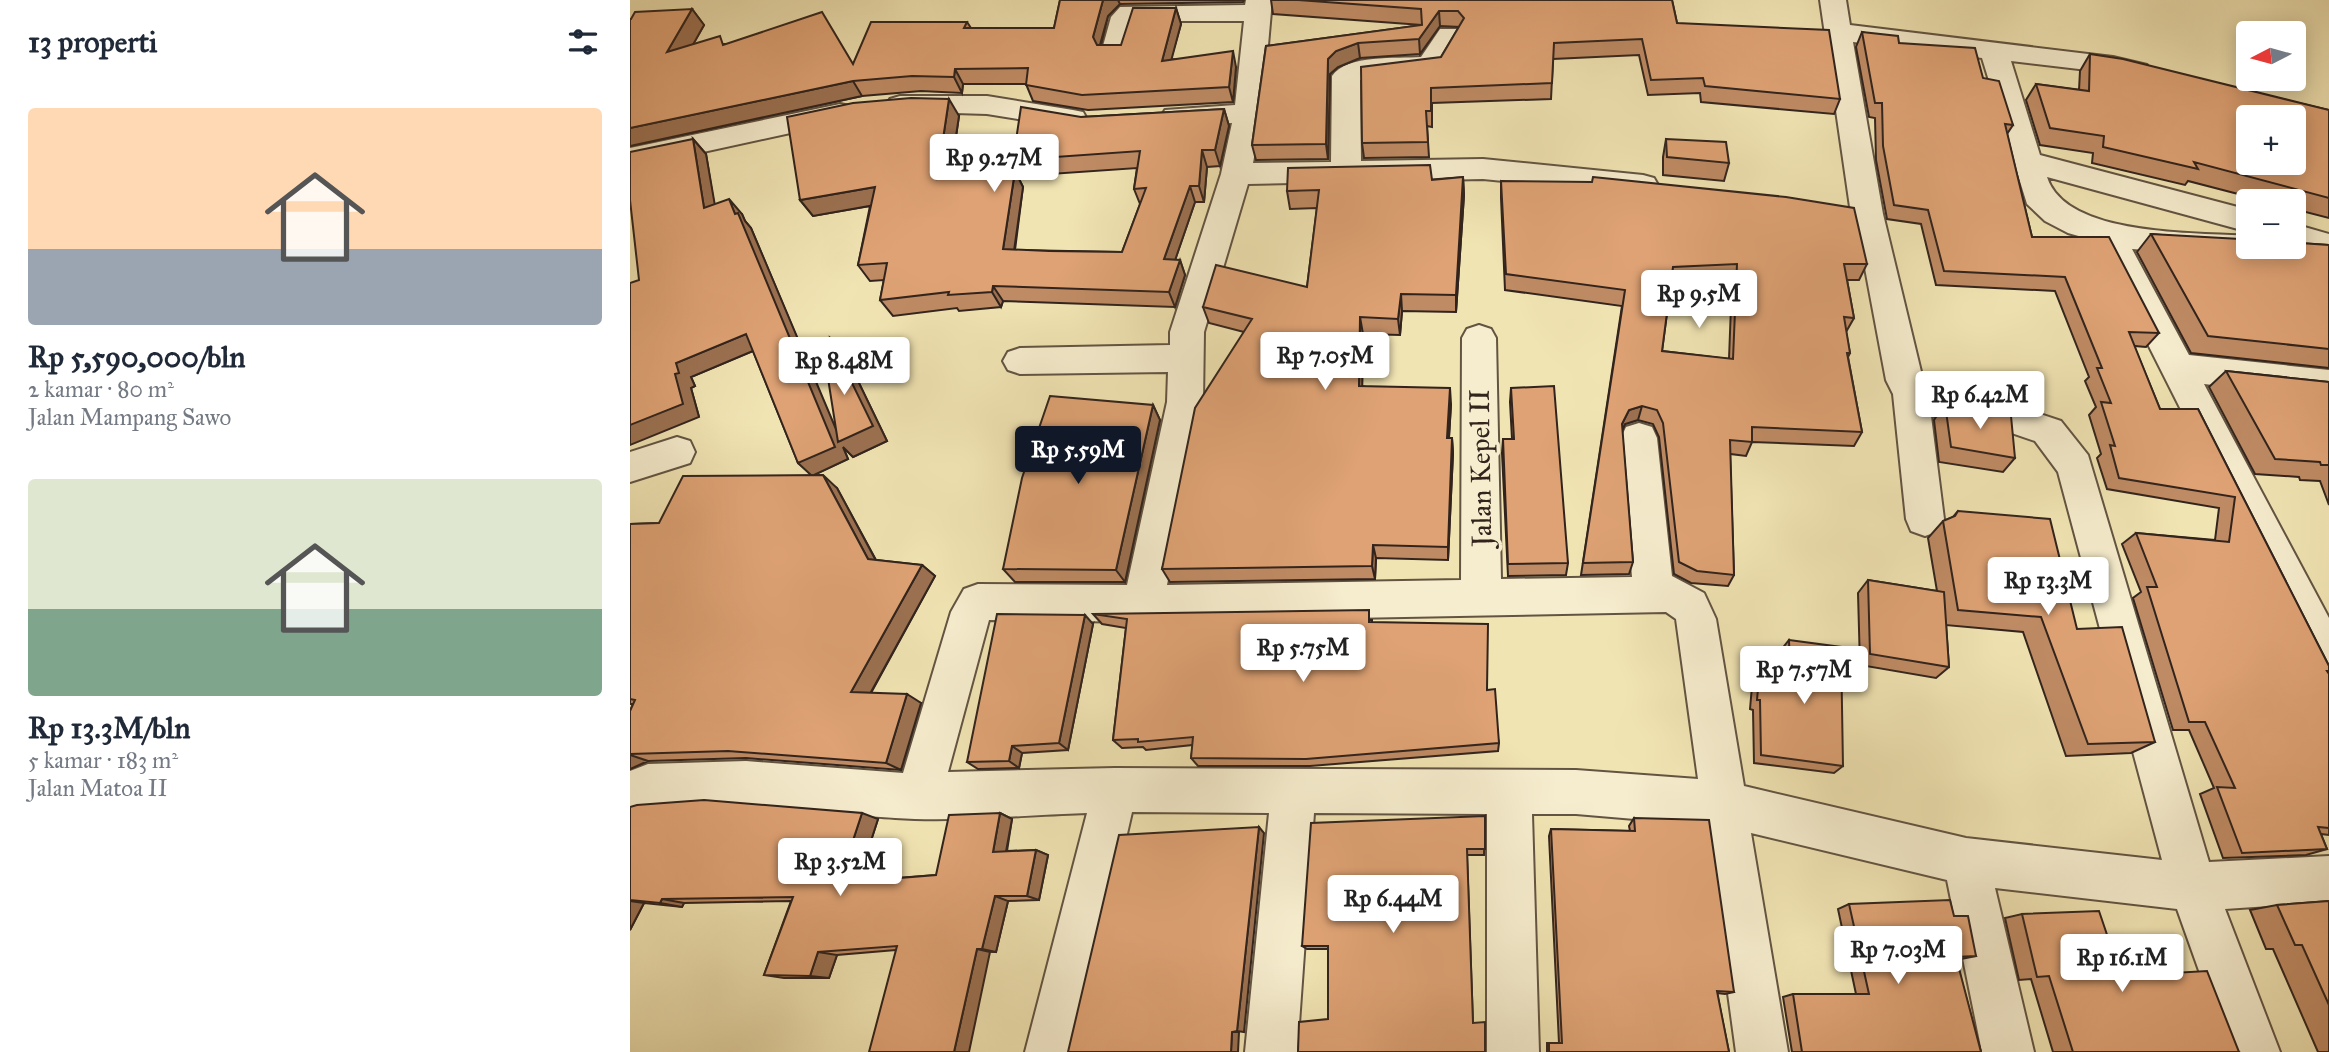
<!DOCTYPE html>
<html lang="id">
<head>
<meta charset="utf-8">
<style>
  :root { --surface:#fff; --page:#f2f2f3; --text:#1f2937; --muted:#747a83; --accent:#111827 }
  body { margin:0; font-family:"IM FELL Great Primer",serif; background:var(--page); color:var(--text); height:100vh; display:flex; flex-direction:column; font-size:26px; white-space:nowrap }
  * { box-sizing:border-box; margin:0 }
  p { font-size:23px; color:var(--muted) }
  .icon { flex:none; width:38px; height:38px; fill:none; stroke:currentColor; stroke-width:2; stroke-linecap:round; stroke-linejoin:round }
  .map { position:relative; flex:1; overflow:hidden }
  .side { display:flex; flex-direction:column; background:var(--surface); width:630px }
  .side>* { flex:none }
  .needle { width:46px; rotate:264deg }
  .fabs { position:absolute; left:1606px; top:21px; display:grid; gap:14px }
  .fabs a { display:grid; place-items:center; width:70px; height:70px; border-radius:7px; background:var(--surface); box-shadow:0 4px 18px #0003; font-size:35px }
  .price { position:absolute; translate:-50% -60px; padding:0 16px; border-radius:7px; background:#fff; color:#222; font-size:23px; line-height:46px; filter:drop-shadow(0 2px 4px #0008) }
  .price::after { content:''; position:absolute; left:50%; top:42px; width:21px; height:16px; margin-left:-10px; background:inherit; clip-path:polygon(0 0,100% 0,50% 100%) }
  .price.selected { background:var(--accent); color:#fff }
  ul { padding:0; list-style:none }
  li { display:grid; align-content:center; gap:14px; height:371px; padding:0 28px }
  li span { display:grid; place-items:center; height:217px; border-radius:7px; color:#555 }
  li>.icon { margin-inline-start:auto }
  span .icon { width:126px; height:126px; fill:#fffc; stroke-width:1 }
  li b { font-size:30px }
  h2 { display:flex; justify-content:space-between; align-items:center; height:84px; padding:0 28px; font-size:30px }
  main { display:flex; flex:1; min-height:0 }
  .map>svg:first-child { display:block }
</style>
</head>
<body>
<main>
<section class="side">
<h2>13 properti<svg class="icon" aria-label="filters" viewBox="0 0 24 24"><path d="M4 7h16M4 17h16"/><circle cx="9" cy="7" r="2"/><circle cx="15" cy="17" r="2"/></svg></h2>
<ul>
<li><span style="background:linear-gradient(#ffd9b3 65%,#9aa5b1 0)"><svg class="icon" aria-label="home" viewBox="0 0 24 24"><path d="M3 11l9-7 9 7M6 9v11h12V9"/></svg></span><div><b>Rp 5,590,000/bln</b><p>2 kamar · 80 m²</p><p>Jalan Mampang Sawo</p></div></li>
<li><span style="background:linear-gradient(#dfe7d0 60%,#7fa58c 0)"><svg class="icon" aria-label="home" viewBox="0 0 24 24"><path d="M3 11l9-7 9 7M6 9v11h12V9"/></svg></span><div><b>Rp 13.3M/bln</b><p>5 kamar · 183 m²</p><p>Jalan Matoa II</p></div></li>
</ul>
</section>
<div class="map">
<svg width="1699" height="1052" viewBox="0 0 1699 1052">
  <rect width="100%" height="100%" fill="#f1e4b3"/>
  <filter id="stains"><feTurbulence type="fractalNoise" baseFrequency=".00286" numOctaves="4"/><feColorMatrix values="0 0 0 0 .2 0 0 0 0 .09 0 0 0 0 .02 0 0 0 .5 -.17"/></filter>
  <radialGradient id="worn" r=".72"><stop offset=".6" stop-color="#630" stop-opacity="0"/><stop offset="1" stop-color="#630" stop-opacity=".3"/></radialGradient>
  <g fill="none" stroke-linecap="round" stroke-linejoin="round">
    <defs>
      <path id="minor" d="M616 0H642L632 113 623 163 701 162 702 76C717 54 767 59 791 57L810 29H828L832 35 809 71 730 80 731 161 853 159 1013 175 1024 178 1028 185 1024 192 1013 195 853 179 618 184 574 332 573 402 537 585 831 580 832 338 837 329 849 325 861 329 866 338 871 579 1002 577 991 438 996 427 1009 423 1022 427 1027 438 1042 576 1074 593 1086 619 1114 786 1336 838 1532 860 1428 472 1405 441 1367 428 1301 416 1314 519 1309 531 1295 536 1281 531 1276 519 1263 394 1256 380 1232 252 1221 214 1190 0H1216L1220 25 1483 57 1517 65 1521 71 1517 77 1507 80 1483 73 1381 61 1410 155 1619 210V232L1417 177C1436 237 1566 232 1619 236V247H1635L1630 255 1619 258 1502 249 1559 355 1699 370V398L1574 384 1699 618V680L1684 674 1466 241 1438 233 1415 221 1397 204 1352 58 1223 42 1253 214 1294 384 1368 400 1431 421 1458 455 1579 862 1699 856V902L1595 909 1650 1052H1598L1547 909 1365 888 1404 1052H1352L1317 880 1121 833 1158 1052H1106L1075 825 946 814H902L909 1052H857V814L684 813 667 1052H615L639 813 502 812 447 1052H395L457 813C393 815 327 822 265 818 190 814 67 790 0 817V771L18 764 116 761 273 773 321 612 334 589 348 584 497 585 537 402 538 372 390 374 378 370 373 361 378 352 390 348 540 345V332L591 174 602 123 545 126 535 124 531 117 535 110 605 105 614 21H506L495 59H475L471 53 481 17 490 7 615 5ZM1036 612 1046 619 1068 779 946 770 485 768 318 772 359 620 513 622Z
        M270 96H357L443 110 453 112 457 119 453 126 443 128 357 114 260 111 256 105 260 99Z
        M210 104 220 106 224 113 220 120 0 168V148Z
        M1664 224 1699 234V256L1664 246Z
        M47 437 60 441 65 452 60 463 0 482V452Z"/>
    </defs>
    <use href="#minor" stroke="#625442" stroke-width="4"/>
    <use href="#minor" fill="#f6edce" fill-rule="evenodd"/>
  </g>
  <path fill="#bf8b64" stroke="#32241d" stroke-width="2" fill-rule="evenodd" d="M430 0H614L613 2 490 4 478 16 471 45H491L546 8 551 24 541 59 606 67 603 102 458 110 403 101 396 84H333L332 93 291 91 232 96 0 146 62 9 74 25 63 44H96L223 64 337 22 341 28H424Z
    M641 0H1042L1047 23 1210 99 1204 114 1071 102 1070 93 1018 95 1009 55 923 59 921 99 802 103V127L797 126 799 157 734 158 732 143 811 57 829 27 810 26 790 54 730 58 708 67 700 74 698 159 626 160 622 145 636 46 792 25 643 14Z
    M1232 32 1269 43 1353 78 1383 125 1377 134 1402 237 1529 333 1516 347 1504 346 1530 409H1568L1699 666V672H1698L1699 674V835L1691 834 1697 849 1676 855 1593 858 1570 794 1584 788 1559 730H1543L1503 598 1511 592 1492 544 1506 533 1585 540 1589 508 1477 489 1467 458 1471 454 1459 415 1466 407 1455 381 1459 377 1425 291 1306 285 1291 224 1257 219 1246 160 1245 118 1239 117 1226 47Z
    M1460 54 1699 110V218L1664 209V201H1635L1558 181 1555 185 1462 163 1463 153 1410 145 1396 100 1406 84 1449 90 1450 71Z
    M594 109 599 126 590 166 577 167 574 202H565L545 260H550L555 275 545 307 373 301 371 307 329 311 327 308 263 316 250 300 254 280 240 281 228 265 240 206 183 216 170 200 329 116 320 178 385 171 393 187 385 250 492 252 510 204 504 189 507 168 391 176 383 160 451 117Z
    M63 139 76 154 84 204 112 214 115 221 121 228 206 431 215 354 257 441 223 457 213 447 218 459 183 475 207 488 246 560 292 565 305 576 241 693 291 703 271 770 116 758 18 761 0 769V711L3 704H0V524L29 523 182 475 168 463 123 351 61 377 65 386 61 388 69 417 9 280Z
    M1036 139 1099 163 1094 181 1033 175V157Z
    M833 177 834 195 826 312 772 311 770 335 733 334 732 386 821 404 819 438H822L823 453 818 560 746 558 745 579 540 582 532 569 614 332 579 323 573 307 677 287 687 208 660 209 657 191Z
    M871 181 1237 264 1229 280H1217L1224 318 1216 332 1220 353 1218 357 1232 432 1224 446 1122 442 1116 456 1100 454 1104 575 1098 586 1061 583 1044 574 1029 437 1023 424 1008 420 995 424 992 431 1003 562 999 574 951 575 992 306 875 290 871 198ZM1102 280 1099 359 1032 351 1041 283Z
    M1521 234 1665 248 1670 243 1699 245V368L1561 353 1507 252Z
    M1596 371 1699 382V505L1690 481 1670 480 1669 477 1625 474 1579 387Z
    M881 388 938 563 936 575 878 576 872 453 873 439H882L880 402Z
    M1315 404 1385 458 1373 472 1309 462 1304 420Z
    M523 405 530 420 495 582H385L373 569Z
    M1328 511 1447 629 1525 742 1501 753 1436 756 1393 632 1316 625 1319 667 1306 678 1230 665 1228 593 1238 580 1307 591 1298 538 1313 521 1323 517Z
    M463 614 742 620V622L857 690 869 743 868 751 680 766H568L561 758 563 745 516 750 513 747 492 748 483 740 496 628 472 624Z
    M463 624 438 750 392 753 389 768 348 769 337 762Z
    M1159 640 1213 766 1204 773 1124 763 1123 710 1120 709 1123 675 1130 666 1152 670 1151 650Z
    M0 807 248 819 228 881 306 875 370 813 382 819 377 851 406 850 418 855 409 900 378 901 366 952 266 950 207 955 199 978H154L134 975 161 901 54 903 52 907 14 903 0 930Z
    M855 816 854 855H837L843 1023 855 1052 698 1019V949H677L672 946Z
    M1004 818 1104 992 1095 994 1087 993 1099 1052H917V1043H929L919 836 921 829 1000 831 999 826Z
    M1699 901V1052H1688L1643 949H1636L1620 910 1647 905Z
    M1219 904 1324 916 1346 956 1326 960 1351 1052H1162L1153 997 1163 994H1226L1208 909Z
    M1392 914 1491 976 1609 1052H1423L1401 979 1389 980 1375 918Z"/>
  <path fill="#9b7151" stroke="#32241d" stroke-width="2" d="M473 0H488L490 4 478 16 468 52 463 37Z
    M546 8 551 24 537 76 532 61Z
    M62 9 74 25 50 68 37 52Z
    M809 11 810 26 790 54 789 39Z
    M728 43 730 58 708 67 700 74 698 159 696 144 698 59 706 51Z
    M603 51 606 67 603 102 599 87Z
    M325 69 333 84 332 93 324 77Z
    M223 81 232 96 0 146V128Z
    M319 99 329 116 317 196 307 179Z
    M594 109 599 126 590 166 585 150Z
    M63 139 76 154 88 223 74 208Z
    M572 150 577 167 574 202 569 186Z
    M385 171 393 187 382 265 373 249Z
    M833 177 834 195 826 312V295Z
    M560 186 565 202 540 275 534 259Z
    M245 187 256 203 183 216 170 200Z
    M99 199 112 214 115 221 121 228 211 441 200 338 215 354 257 441 223 457 213 447 218 459 182 476 168 463 105 214Z
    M550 260 555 275 545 307 539 292Z
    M363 286 373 301 371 307 362 292Z
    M771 294 772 311 770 335 768 319Z
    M730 317 733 334 732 402 729 386Z
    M116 334 130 348 61 377 65 386 61 388 69 417 0 445V425L45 374 46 363Z
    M820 388 821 404 818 453 817 438Z
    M523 405 530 420 495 582 486 570Z
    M1012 406 1008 420 995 424 988 438 992 424 999 410Z
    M822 438 823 453 818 560V547Z
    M193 475 207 488 251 570 238 559Z
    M743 545 746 558 745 579 742 566Z
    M292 565 305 576 236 701 221 692Z
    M455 615 463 624 438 750 429 743Z
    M277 694 291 703 271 770 256 763Z
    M382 746 392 753 389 768 379 761Z
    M0 755 18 761 0 769Z
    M232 813 248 819 226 887 209 883Z
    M370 813 382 819 375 857 363 852Z
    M629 827 634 833 614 1032 607 1031Z
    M406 850 418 855 409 900 397 896Z
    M365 896 378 901 366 952 352 949Z
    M32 899 54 903 52 907 30 903Z
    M0 901 14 903 0 930Z
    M347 949 360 952 339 1052H324Z
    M188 952 207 955 199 978 180 976Z
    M602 1032H609L608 1052H601Z"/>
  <path fill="#dea274" stroke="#32241d" stroke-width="2" fill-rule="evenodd" d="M430 0H473L463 37 467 45H491L503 8H546L532 61 603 51 599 87 452 95 396 85 398 68 325 69 324 77 282 76 223 81 0 128V19H1L5 12 62 9 37 52 90 36 93 45 192 12 223 64 241 22H337L334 28H424Z
    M668 0H1042L1047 23 1199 30 1210 99 1075 86 1073 78 1021 80 1012 39 924 43 922 83 801 88V111H796L798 142 732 143 731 67 811 57 834 18 828 11H809L789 39 728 43 706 51 698 59 696 144 622 145 636 46 792 25 791 9Z
    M1232 32 1268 36 1269 43 1345 48 1353 78 1369 81 1383 125 1375 124 1402 237H1479L1529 333 1499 332 1530 409H1568L1699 666V671H1697L1699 674V828L1688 827 1697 849 1612 853 1587 787 1605 788 1575 722H1559L1517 587H1527L1506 533 1599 542 1605 497 1489 478 1480 445 1485 446 1471 402 1481 403 1467 368H1472L1435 277 1314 271 1298 210 1264 205 1253 146 1252 103H1245Z
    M1460 54 1493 59 1699 110V198L1564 162 1568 169 1473 147 1474 136 1420 128 1406 84 1459 91ZM1619 117H1664V163H1619Z
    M281 98 319 99 307 179 385 171 373 249 419 251 492 252 516 188 504 189 510 151 383 160 391 107 451 117 594 109 585 150H572L569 186H560L534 259 550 260 539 292 363 286 362 292 318 295 319 292 250 300 257 263 228 265 245 187 170 200 157 117 223 103Z
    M63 139 74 208 99 199 105 214 108 213 205 447 168 463 116 334 46 363 49 373 45 374 53 404 0 425V283L9 280 0 200V152Z
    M1036 139 1096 142 1099 163 1037 157Z
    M800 165 802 180 833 177 826 295 771 294 768 319 730 317 729 386 820 388 817 438H822L818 547 743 545 742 566 532 569 565 408 622 319 573 307 586 265 677 287 689 190 657 191 658 168Z
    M963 177 1156 197 1224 208 1237 264H1214L1224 318 1214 317 1220 353H1217L1232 432 1122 427V442L1100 440 1104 575 1067 571 1049 562 1033 423 1027 410 1012 406 999 410 992 424 1003 562 953 563 995 290 876 274 871 181 962 182ZM1107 264 1103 359 1032 351 1043 267Z
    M1521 234 1610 239 1612 242 1619 243V247H1652L1670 249V243L1699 245V349L1578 336Z
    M200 338 243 426 208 442 192 340Z
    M1596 371 1699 382V465H1691L1690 462 1645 459Z
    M924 386 938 563 878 564 873 439H884L881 388Z
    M420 396 523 405 486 570 373 569 392 478Z
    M1315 404 1381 416 1385 458 1321 447Z
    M193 475 238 559 292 565 221 692 277 694 256 763 98 751 0 754V711L5 700 0 699V524L29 523 53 476Z
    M1328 511 1420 519 1447 629 1492 627 1525 742 1458 744 1411 617 1328 610 1313 521 1325 516Z
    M1238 580 1314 592 1319 667 1240 654Z
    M739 610V622L858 624 857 690 865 689 869 743 676 759 561 758 563 737 508 742V739L483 740 497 619 463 614Z
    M367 614 455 615 429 743 382 746 379 761 337 762Z
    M1159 640 1211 647 1213 766 1131 755 1130 700H1127L1130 666 1160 672Z
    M74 800 232 813 209 883 306 875 319 815 370 813 363 852 406 850 397 896H365L352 949H347L324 1052H239L267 946 188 952 180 976 134 975 163 897 32 899 30 903 0 900V807L7 805Z
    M855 816V849H837L843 1023 855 1022V1052H856H668L669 1022 698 1019V946H672L681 823Z
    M1004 818 1079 820 1104 992 1087 991 1099 1052H919V1043H932L921 829 1005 831Z
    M629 827 607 1031 602 1032 601 1052H438L489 835Z
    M1320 900 1324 916H1338L1346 956 1326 957 1351 1052H1172L1163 994H1239L1219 904Z
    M1699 901V1005L1672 945H1665L1647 905Z
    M1469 911 1491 976 1577 971 1609 1052H1443L1419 976 1407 977 1392 914Z"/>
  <g text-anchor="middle" stroke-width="7" stroke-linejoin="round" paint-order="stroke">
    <g font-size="28" fill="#32241d" stroke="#f6edce">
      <text transform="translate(850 468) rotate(-91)" y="10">Jalan Kepel II</text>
    </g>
  </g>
  <rect width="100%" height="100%" filter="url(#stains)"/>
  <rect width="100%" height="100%" fill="url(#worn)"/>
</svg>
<div class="fabs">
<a><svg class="needle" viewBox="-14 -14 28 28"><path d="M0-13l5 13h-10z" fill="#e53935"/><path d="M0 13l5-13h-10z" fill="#747a83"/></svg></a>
<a>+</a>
<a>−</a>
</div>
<b class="price" style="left:364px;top:194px">Rp 9.27M</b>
<b class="price" style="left:1069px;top:330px">Rp 9.5M</b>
<b class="price" style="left:695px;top:392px">Rp 7.05M</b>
<b class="price" style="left:214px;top:397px">Rp 8.48M</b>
<b class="price" style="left:1350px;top:431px">Rp 6.42M</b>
<b class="price selected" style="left:448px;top:486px">Rp 5.59M</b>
<b class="price" style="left:1418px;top:617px">Rp 13.3M</b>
<b class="price" style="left:673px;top:684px">Rp 5.75M</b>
<b class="price" style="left:1174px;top:706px">Rp 7.57M</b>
<b class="price" style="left:210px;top:898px">Rp 3.52M</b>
<b class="price" style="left:763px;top:935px">Rp 6.44M</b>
<b class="price" style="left:1268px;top:986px">Rp 7.03M</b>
<b class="price" style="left:1492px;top:994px">Rp 16.1M</b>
</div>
</main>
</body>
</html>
